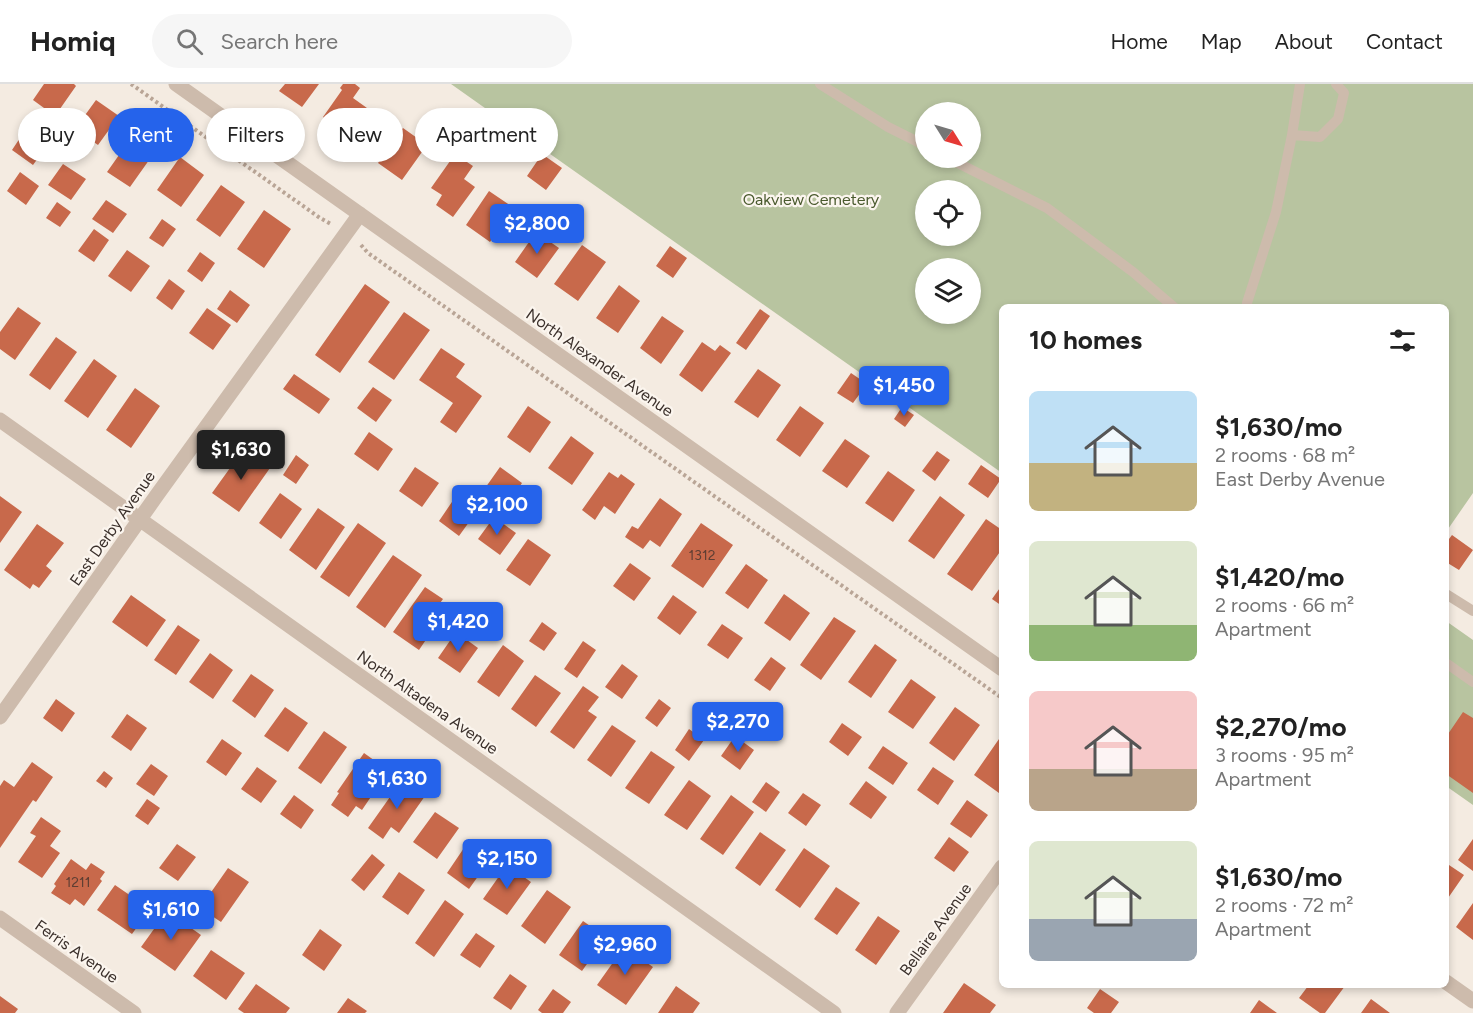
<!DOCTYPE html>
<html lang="en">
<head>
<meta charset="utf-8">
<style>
  :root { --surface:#fff; --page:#f6f6f6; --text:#222; --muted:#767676; --line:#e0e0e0; --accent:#2563eb }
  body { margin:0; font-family:Figtree,sans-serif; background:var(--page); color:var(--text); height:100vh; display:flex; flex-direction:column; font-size:22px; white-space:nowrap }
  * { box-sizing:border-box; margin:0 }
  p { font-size:20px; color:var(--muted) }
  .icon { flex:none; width:33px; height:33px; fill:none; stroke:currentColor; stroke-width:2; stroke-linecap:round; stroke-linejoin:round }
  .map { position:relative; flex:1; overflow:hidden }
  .side { position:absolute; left:999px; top:220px; width:450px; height:684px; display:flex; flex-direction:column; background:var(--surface); border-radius:9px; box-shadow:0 3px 9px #0003 }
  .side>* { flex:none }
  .guide { position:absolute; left:18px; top:24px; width:570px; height:54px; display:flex; gap:12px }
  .needle { width:39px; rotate:127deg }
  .fabs { position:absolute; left:915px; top:18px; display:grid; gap:12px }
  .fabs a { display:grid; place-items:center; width:66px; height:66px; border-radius:50%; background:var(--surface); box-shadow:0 3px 9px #0003; font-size:30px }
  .price { position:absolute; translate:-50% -51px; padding:0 14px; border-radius:6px; background:var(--accent); color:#fff; font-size:20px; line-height:39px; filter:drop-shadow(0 2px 3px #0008) }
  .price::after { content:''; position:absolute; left:50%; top:36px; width:18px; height:14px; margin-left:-9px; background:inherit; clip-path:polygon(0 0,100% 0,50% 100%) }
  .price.current { background:#222; color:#fff }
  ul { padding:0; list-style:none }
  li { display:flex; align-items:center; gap:18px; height:150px; padding:0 30px }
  li span { display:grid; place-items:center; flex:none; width:168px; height:120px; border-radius:9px; color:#555 }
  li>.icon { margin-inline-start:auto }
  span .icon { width:72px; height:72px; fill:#fffc; stroke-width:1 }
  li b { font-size:26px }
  h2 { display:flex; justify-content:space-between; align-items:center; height:72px; padding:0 30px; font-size:26px }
  .pill { padding:0 21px; border-radius:27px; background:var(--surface); box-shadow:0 3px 9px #0003; font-size:21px; line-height:54px }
  .pill.current { background:var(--accent); color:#fff }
  header { display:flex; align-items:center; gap:36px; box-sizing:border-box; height:84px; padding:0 30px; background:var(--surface); border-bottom:2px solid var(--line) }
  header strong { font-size:28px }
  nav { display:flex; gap:33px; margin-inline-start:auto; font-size:21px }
  .search { width:420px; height:54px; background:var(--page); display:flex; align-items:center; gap:15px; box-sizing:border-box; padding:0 21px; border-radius:33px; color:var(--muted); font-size:22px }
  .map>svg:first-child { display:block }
</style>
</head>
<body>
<header>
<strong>Homiq</strong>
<div class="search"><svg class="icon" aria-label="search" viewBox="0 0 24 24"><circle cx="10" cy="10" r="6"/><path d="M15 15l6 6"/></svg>Search here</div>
<nav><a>Home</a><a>Map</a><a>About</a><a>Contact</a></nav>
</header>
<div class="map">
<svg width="1473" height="929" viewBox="0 0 1473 929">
  <rect width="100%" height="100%" fill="#f4ebe1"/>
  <path fill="#b8c4a0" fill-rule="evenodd" d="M451 0H1473V409L1446 448V224H1002V389ZM926 28H970V74H926ZM926 106H970V152H926ZM926 184H970V230H926Z
    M1446 537 1473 556V721L1446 702Z"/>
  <path fill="#c8694b" d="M44 0H74L76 2 55 32 33 16Z
    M285 0H319L302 23 279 7Z
    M343 0H355L360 4 353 14 367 24 348 51 323 33 342 6 340 4Z
    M96 16 119 32 98 61 75 45Z
    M30 39 52 55 33 81 12 66Z
    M403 44 427 61 402 96 378 79Z
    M136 47 159 62 130 103 107 88Z
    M455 70 473 82 464 95 475 103 453 133 436 121 442 111 431 104Z
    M542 70 562 84 546 106 527 92Z
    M180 73 204 91 181 123 157 106Z
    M63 80 86 95 71 116 48 101Z
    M20 88 39 102 26 121 7 107Z
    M221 101 245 118 220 153 196 136Z
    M489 107 514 124 490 158 466 141Z
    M106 116 127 130 113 149 92 135Z
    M57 118 71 128 60 143 46 134Z
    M264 126 291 145 264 184 237 165Z
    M162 135 176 145 163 163 149 154Z
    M94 145 109 156 94 178 78 167Z
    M536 148 559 164 537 194 515 178Z
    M582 161 606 178 578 217 554 200Z
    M670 162 687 174 673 194 656 182Z
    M127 166 150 182 131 208 108 192Z
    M200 168 215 179 202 198 187 187Z
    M169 195 185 207 172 226 156 214Z
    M365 200 390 218 340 289 315 271Z
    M619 201 640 217 618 249 596 234Z
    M230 206 250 221 237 239 217 225Z
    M18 223 41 239 15 276 0 265V248Z
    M207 224 231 241 213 266 189 249Z
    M760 225 770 232 746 266 736 259Z
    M404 228 430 246 394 296 368 278Z
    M662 232 684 247 661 280 640 264Z
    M56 253 77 268 50 306 29 291Z
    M702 258 715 267 720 261 731 269 702 308 679 291Z
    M441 264 465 280 456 293 482 312 456 349 440 338 453 319 419 296Z
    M94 275 117 292 88 334 64 317Z
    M758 285 781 301 758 334 734 318Z
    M851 289 867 300 853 319 837 309Z
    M294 290 330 315 319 330 283 305Z
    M373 303 392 316 376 338 357 324Z
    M135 304 160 322 131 364 106 346Z
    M528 322 551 338 530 369 507 353Z
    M800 322 824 339 800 373 776 356Z
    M902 323 914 331 905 343 894 335Z
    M369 348 393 365 378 387 354 370Z
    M571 352 594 369 572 401 548 384Z
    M845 355 870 372 847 404 822 387Z
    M243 366 270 384 239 428 212 409Z
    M937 367 950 376 935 397 922 387Z
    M296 371 309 381 296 400 283 391Z
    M981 381 1001 395 988 414 968 400Z
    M415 383 439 399 422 423 399 407Z
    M500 383 522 399 506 423 483 407Z
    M888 387 915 406 893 438 865 419Z
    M609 388 618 394 621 390 635 400 615 430 604 422 595 436 582 426Z
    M280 409 302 425 281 455 259 439Z
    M0 412 22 428 0 459Z
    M456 412 477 427 459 452 439 437Z
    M940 412 965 431 934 475 908 457Z
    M660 414 682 430 660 463 650 456 643 465 625 453 632 442 638 445Z
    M318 424 345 443 316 486 289 466Z
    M494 433 516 449 500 471 478 455Z
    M986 435 1002 446V465L972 507 947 490Z
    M358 439 386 459 349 513 320 493Z
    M701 439 733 461 703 504 671 482Z
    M37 440 64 459 46 482 52 487 39 504 33 500 30 505 4 486Z
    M1452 451 1473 466 1459 486 1446 478V459Z
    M528 455 551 471 530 502 506 486Z
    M393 471 422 491 385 544 356 523Z
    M630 479 651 494 634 517 613 502Z
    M746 480 768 496 748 525 725 509Z
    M1002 501V522L992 515Z
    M425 503 443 515 430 533 438 538 419 566 393 548Z
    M784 510 810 529 790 557 764 539Z
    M131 511 166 536 147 563 112 538Z
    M673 511 697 528 680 551 657 534Z
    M834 533 856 547 821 596 800 581Z
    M542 538 557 549 544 567 529 557Z
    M722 540 743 554 728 575 707 561Z
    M178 541 200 556 176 591 154 576Z
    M456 548 478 564 460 589 438 574Z
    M583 557 596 566 577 594 564 585Z
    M875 560 897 576 871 614 848 598Z
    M503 561 524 577 499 613 477 598Z
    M210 569 233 586 213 615 189 598Z
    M771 573 786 584 770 607 754 596Z
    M622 580 638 592 622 615 605 603Z
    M251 590 274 606 255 634 232 617Z
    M535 591 561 609 536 643 511 625Z
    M911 595 936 613 913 645 888 628Z
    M583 602 599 613 588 627 597 633 574 665 550 648Z
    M56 615 75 629 62 648 43 634Z
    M659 615 671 624 657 643 645 634Z
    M285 623 308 639 288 668 264 652Z
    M955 623 980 641 954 677 929 659Z
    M1463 628 1473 634V709L1446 690V653Z
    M127 630 147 644 131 667 111 653Z
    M842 639 862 653 848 672 829 658Z
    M612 641 636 657 611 693 587 676Z
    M689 645 704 656 689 677 675 666Z
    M324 647 347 663 321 700 298 684Z
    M735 652 754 666 740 686 721 672Z
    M222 655 242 669 226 692 206 678Z
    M999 655 1002 657V705L999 709 974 691Z
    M883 662 908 679 893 701 868 684Z
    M651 667 675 683 649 720 625 704Z
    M364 669 378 679 375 685 385 692 362 726 356 722 348 733 331 721 339 709 337 708Z
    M32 678 53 693 36 718 33 716 0 764V702L4 696 14 703Z
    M151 680 168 692 154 712 136 700Z
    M257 683 277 697 261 719 241 705Z
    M933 683 954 697 938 721 917 706Z
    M104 687 113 694 106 704 96 697Z
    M402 696 425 712 399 749 391 743 383 755 368 744Z
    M689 696 711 712 687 746 664 731Z
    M866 697 887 713 871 735 849 720Z
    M766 698 780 708 766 728 752 718Z
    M803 709 821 721 806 742 788 729Z
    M294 711 314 726 301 745 280 730Z
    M731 711 754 728 723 771 700 755Z
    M147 715 160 724 148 741 135 732Z
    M967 716 988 731 971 754 950 740Z
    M435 728 459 744 437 775 413 758Z
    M41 733 61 747 50 762 60 769 42 794 18 778 36 752 30 749Z
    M760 748 786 766 760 802 735 784Z
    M949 753 969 768 954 788 934 774Z
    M1473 755V787L1458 776Z
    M468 758 491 774 469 805 447 789Z
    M177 760 196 773 178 797 159 784Z
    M804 764 830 782 800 824 775 806Z
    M372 770 385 781 364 807 351 796Z
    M71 775 86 786 91 779 105 788 100 795 102 797 84 822 75 815 70 821 51 809 56 802 54 800Z
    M1446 779 1464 791 1446 817Z
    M507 781 531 798 507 831 483 815Z
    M228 784 249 798 221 838 200 824Z
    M399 788 425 806 408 831 382 813Z
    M115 801 150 825 132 850 97 826Z
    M836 803 860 819 837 851 814 835Z
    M547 806 571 823 545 860 521 842Z
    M445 816 464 830 434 873 415 859Z
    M1473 819V856L1456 843Z
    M167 827 201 851 175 887 141 863Z
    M878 832 900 847 876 881 855 866Z
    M583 837 606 853 582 887 559 871Z
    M320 845 342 861 324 887 302 871Z
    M476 849 495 862 480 884 460 871Z
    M624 863 653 883 626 921 597 901Z
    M211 866 245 889 226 916 193 892Z
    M510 890 527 902 511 926 493 914Z
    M964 899 996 921 990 929H943Z
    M256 900 290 924 286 929H244L238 925Z
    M676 902 700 919 693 929H658Z
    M1308 902H1345L1325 929H1320L1299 914Z
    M553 905 571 918 563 929H542L538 926Z
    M1100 905 1119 918 1111 929H1094L1087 924Z
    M0 912 18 925 15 929H0Z
    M348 914 367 927 365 929H337Z
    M1371 915 1390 929H1361Z
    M1259 916 1277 929H1250Z"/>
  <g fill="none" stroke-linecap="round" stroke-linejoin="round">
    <path stroke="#b9a596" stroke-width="4" stroke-dasharray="3 3" stroke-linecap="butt" d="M131 0 320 134 331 140
      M361 161 368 169 1002 614"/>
    <path stroke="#cdbbac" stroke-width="10" d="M820 0 888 43 926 62
      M1292 51 1320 53 1338 35 1344 9 1336 0
      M948 74 1047 124 1133 188 1175 224
      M1247 224V219L1276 128 1292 51 1300 0
      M1446 510 1473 527
      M1446 579 1473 598"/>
    <path stroke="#cdbbac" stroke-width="15" d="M176 0 1002 585
      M0 336 834 929
      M0 633 157 411 360 130
      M0 834 134 929
      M1446 898 1473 917
      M897 929 1002 783"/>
  </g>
  <g text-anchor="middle" stroke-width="4.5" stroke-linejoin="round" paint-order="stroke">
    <g font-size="14" fill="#5e3e33">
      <text x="702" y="476">1312</text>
      <text x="78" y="803">1211</text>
    </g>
    <g font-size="16" fill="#4a5a2e" stroke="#fbf5ee">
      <text x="811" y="121">Oakview Cemetery</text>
    </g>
    <g font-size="16" fill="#3b302b" stroke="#fbf5ee">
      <text transform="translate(600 278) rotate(35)" y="6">North Alexander Avenue</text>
      <text transform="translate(112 444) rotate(-55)" y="6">East Derby Avenue</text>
      <text transform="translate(428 618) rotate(35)" y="6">North Altadena Avenue</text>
      <text transform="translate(935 845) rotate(-54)" y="6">Bellaire Avenue</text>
      <text transform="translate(77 867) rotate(35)" y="6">Ferris Avenue</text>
    </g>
  </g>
</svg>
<div class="fabs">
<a><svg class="needle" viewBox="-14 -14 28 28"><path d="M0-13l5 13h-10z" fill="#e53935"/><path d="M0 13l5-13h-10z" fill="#767676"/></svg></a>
<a><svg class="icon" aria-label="locate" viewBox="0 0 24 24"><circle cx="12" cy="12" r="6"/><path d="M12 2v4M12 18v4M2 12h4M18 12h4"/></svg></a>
<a><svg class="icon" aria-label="layers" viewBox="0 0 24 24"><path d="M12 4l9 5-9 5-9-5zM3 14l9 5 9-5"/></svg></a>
</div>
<b class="price" style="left:537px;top:171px">$2,800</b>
<b class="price" style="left:904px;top:333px">$1,450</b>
<b class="price current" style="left:241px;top:397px">$1,630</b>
<b class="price" style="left:497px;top:452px">$2,100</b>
<b class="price" style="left:458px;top:569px">$1,420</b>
<b class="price" style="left:738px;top:669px">$2,270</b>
<b class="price" style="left:397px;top:726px">$1,630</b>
<b class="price" style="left:507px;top:806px">$2,150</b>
<b class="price" style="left:171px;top:857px">$1,610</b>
<b class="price" style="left:625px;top:892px">$2,960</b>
<div class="guide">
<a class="pill">Buy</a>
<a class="pill current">Rent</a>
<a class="pill">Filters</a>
<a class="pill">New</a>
<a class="pill">Apartment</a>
</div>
<section class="side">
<h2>10 homes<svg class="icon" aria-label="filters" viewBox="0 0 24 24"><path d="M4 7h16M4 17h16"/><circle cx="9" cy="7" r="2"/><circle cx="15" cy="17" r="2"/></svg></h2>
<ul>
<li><span style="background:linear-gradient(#bfe0f5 60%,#c2b280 0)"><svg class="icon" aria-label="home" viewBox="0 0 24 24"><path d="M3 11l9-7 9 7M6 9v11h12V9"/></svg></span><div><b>$1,630/mo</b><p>2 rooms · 68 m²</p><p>East Derby Avenue</p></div></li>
<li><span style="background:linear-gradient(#dfe7d0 70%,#8fb573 0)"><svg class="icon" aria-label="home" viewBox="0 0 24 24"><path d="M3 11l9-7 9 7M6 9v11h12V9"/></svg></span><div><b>$1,420/mo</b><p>2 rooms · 66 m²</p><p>Apartment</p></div></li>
<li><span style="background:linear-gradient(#f6c9c9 65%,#b9a48a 0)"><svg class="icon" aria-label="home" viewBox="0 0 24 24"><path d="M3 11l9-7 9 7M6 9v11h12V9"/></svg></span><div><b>$2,270/mo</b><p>3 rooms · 95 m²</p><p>Apartment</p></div></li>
<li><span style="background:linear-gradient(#dfe7d0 65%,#9aa5b1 0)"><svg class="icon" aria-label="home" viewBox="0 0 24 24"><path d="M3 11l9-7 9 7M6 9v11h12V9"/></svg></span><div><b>$1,630/mo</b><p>2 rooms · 72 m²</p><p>Apartment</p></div></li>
</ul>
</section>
</div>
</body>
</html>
